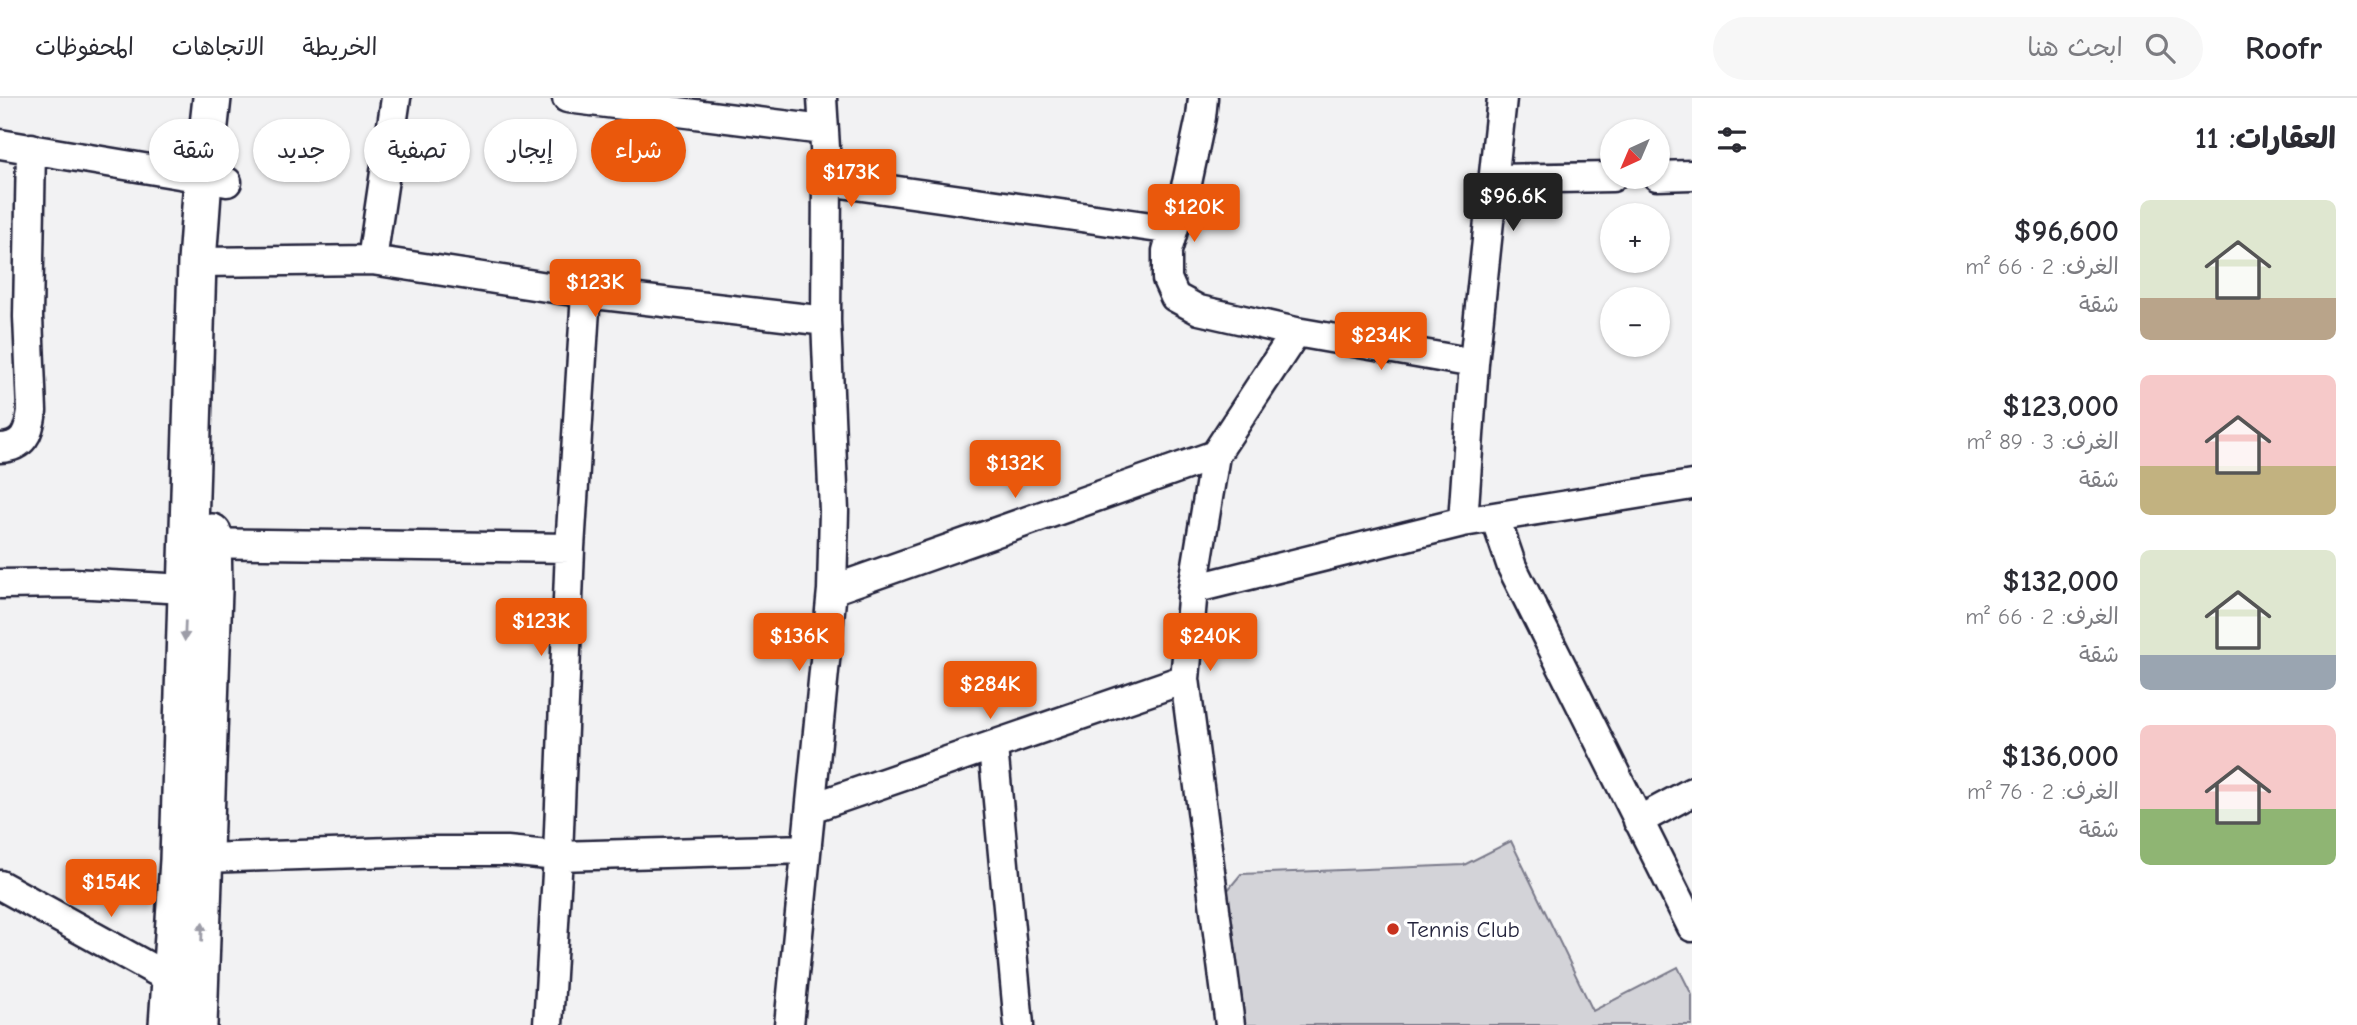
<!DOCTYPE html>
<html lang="ar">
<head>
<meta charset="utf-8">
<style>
  :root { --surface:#fff; --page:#f7f7f7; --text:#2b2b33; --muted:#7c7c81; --line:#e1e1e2; --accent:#ea580c }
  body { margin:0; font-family:"Comic Neue","Playpen Sans Arabic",sans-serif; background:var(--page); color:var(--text); direction:rtl; height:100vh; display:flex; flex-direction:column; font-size:26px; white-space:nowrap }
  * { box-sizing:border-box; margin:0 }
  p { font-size:23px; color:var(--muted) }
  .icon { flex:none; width:38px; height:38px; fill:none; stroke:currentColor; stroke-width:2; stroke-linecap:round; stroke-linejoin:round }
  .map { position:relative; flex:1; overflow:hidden; direction:ltr }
  .drawer { display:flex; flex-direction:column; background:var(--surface); width:665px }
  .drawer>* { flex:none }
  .banner { position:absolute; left:21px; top:21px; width:665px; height:63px; direction:rtl; display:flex; gap:14px }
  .needle { width:46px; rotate:224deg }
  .controls { position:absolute; left:1600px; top:21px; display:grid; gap:14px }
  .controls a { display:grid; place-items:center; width:70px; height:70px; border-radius:50%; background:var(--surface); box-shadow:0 2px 5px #0004; font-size:35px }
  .price { position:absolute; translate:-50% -60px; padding:0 16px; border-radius:7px; background:var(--accent); color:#fff; font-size:23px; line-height:46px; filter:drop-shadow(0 2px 4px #0008) }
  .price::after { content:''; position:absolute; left:50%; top:42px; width:21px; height:16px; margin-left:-10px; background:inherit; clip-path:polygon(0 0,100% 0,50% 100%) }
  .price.selected { background:#222; color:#fff }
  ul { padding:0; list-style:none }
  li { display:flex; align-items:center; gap:21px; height:175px; padding:0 21px }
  li span { display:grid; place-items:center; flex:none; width:196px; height:140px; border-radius:10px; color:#555 }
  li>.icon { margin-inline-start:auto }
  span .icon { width:84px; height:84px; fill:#fffc; stroke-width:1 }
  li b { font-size:30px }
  h2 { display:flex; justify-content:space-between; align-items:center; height:84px; padding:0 21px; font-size:30px }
  .chip { padding:0 24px; border-radius:32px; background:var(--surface); box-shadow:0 2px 5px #0004; font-size:24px; line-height:63px }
  .chip.selected { background:var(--accent); color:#fff }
  header { display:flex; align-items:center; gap:42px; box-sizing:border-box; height:98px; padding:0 35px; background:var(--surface); border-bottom:2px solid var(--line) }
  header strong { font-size:33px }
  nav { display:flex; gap:38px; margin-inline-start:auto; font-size:24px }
  .search { width:490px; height:63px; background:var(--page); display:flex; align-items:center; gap:18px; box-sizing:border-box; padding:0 24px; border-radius:38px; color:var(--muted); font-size:26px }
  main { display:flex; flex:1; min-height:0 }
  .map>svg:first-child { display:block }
</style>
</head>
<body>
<header>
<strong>Roofr</strong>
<div class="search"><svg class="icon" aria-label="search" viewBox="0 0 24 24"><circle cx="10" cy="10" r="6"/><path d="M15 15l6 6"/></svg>ابحث هنا</div>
<nav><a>الخريطة</a><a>الاتجاهات</a><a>المحفوظات</a></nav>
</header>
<main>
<section class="drawer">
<h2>العقارات: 11<svg class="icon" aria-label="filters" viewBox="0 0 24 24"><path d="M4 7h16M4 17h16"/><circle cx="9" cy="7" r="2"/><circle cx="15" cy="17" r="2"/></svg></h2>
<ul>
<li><span style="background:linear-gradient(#dfe7d0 70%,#b9a48a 0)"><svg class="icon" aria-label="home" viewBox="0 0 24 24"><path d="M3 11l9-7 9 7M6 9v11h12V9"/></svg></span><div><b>$96,600</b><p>الغرف: 2 · 66 m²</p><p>شقة</p></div></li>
<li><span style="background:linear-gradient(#f6c9c9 65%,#c2b280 0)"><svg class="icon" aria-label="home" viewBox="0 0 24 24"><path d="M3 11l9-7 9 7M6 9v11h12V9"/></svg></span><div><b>$123,000</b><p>الغرف: 3 · 89 m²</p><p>شقة</p></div></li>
<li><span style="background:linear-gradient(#dfe7d0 75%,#9aa5b1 0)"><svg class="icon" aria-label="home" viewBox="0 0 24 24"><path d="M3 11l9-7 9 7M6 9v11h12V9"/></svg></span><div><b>$132,000</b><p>الغرف: 2 · 66 m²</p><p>شقة</p></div></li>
<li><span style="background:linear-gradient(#f6c9c9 60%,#8fb573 0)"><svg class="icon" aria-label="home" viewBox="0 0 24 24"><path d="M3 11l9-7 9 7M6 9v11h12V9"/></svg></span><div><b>$136,000</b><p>الغرف: 2 · 76 m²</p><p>شقة</p></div></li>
</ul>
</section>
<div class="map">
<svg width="1692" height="927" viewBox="0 0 1692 927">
  <rect width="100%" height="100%" fill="#f2f2f3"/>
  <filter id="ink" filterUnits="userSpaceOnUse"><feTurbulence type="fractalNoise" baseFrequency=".0143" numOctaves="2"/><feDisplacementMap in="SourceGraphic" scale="14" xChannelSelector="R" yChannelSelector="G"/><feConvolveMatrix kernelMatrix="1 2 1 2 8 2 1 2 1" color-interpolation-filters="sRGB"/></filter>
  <g filter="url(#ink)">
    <path fill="#d3d3d8" stroke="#7a7a8a" stroke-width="2" d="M1511 743 1593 913 1678 869 1692 897V927H1244L1227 793 1241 776 1464 767Z"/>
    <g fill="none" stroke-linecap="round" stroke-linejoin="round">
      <defs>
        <path id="minor" d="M567 0 823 32
          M1203 0 1201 19 1187 85 1167 153V181L1175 199 1199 212 1296 234 1474 265
          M0 46 227 84
          M1657 78 1692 77
          M1494 81 1612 79
          M827 83 1173 132
          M372 162 586 195 826 223
          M197 164 372 162 396 0
          M0 350C24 349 29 335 32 313L28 219 31 50
          M1495 419 1512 469 1692 829
          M1463 424 1474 265 1502 0
          M193 445 570 450
          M0 486 72 485 206 492
          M1193 491 1463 424 1692 387
          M832 492 1215 357
          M993 649 1019 927
          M811 710 1185 581
          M1638 723 1692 694
          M205 760 421 753H507L558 758 806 751
          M0 787 185 889
          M548 927 558 758 570 450 586 195
          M789 927 832 492 834 413 826 223 827 83 822 0
          M1230 927 1185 581 1193 491 1215 357 1296 234"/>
        <path id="tertiary" d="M168 927 179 762 197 164 203 81 212 0
          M198 927 213 492 212 435"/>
      </defs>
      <use href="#minor" stroke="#22223b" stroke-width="33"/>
      <use href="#tertiary" stroke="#22223b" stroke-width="42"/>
      <use href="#minor" stroke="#fff" stroke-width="28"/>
      <use href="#tertiary" stroke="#fff" stroke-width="37"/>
    </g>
    <defs><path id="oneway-solid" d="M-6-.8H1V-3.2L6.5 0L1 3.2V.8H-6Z" transform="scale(1.75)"/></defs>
    <g fill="#9c9ca7">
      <use href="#oneway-solid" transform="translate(185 533) rotate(92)"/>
      <use href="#oneway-solid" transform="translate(202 834) rotate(-88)"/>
    </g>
  </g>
  <circle fill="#c8321e" stroke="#fff" stroke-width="2.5" cx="1393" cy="831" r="7"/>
  <g text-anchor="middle" stroke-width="7" stroke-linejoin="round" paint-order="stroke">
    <g font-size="23" fill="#22223b" stroke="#fff" text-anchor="start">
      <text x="1407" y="839">Tennis Club</text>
    </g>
  </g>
</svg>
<div class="controls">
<a><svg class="needle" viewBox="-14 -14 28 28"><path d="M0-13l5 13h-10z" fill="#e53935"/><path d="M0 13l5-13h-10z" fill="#7c7c81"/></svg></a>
<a>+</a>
<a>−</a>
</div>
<b class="price" style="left:851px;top:111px">$173K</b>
<b class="price selected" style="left:1513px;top:135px">$96.6K</b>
<b class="price" style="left:1194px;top:146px">$120K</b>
<b class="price" style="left:595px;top:221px">$123K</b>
<b class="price" style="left:1381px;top:274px">$234K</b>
<b class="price" style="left:1015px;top:402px">$132K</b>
<b class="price" style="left:541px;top:560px">$123K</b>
<b class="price" style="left:799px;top:575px">$136K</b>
<b class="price" style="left:1210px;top:575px">$240K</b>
<b class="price" style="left:990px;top:623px">$284K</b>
<b class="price" style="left:111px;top:821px">$154K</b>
<div class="banner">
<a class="chip selected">شراء</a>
<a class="chip">إيجار</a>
<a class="chip">تصفية</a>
<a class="chip">جديد</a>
<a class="chip">شقة</a>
</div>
</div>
</main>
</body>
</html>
